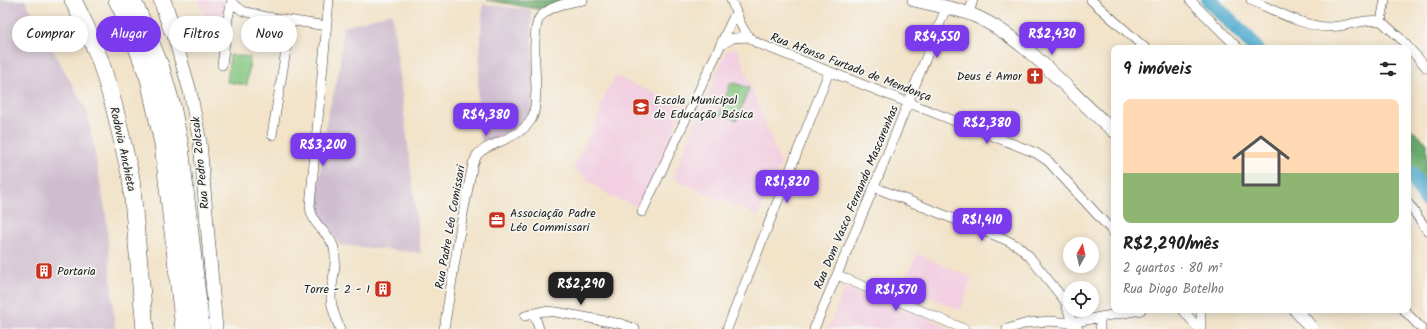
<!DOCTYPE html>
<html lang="pt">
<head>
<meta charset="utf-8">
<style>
  :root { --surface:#fff; --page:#f6f6f6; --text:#222; --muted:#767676; --accent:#7c3aed }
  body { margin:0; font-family:Kalam,sans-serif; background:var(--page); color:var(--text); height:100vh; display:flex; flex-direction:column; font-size:15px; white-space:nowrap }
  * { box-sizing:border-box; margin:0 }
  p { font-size:13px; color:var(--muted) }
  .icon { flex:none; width:22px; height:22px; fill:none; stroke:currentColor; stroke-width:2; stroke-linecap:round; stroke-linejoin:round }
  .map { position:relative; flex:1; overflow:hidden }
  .side { position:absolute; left:1111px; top:45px; width:300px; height:268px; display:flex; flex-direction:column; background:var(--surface); border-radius:8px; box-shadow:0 2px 10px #0003 }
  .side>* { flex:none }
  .top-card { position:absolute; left:12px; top:16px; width:380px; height:36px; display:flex; gap:8px }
  .needle { width:26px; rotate:8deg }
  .buttons { position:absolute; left:1063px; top:237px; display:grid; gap:8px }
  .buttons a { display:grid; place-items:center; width:36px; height:36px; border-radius:50%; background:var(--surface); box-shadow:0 2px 10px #0003; font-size:20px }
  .price { position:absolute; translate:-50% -34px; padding:0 9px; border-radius:8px; background:var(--accent); color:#fff; font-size:13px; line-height:26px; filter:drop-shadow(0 1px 2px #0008) }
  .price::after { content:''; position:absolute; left:50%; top:24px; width:12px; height:9px; margin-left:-6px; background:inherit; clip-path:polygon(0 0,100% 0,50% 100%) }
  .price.on { background:#222; color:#fff }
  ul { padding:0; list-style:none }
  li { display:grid; align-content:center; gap:8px; height:212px; padding:0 12px }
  li span { display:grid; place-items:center; height:124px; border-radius:8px; color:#555 }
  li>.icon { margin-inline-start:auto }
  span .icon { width:72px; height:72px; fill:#fffc; stroke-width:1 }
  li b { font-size:17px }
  h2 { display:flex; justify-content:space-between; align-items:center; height:48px; padding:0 12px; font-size:17px }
  .chip { padding:0 14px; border-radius:18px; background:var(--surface); box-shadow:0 2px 10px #0003; font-size:14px; line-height:36px }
  .chip.on { background:var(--accent); color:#fff }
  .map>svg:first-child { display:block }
</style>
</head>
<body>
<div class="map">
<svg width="1427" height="329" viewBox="0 0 1427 329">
  <rect width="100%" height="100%" fill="#f6f6f2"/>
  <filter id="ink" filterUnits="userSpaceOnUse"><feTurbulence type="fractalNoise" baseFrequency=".025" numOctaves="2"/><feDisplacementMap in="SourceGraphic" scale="8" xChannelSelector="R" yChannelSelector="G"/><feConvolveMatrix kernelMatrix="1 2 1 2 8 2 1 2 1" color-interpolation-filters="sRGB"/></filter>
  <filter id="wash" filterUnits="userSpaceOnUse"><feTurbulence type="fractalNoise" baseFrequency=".012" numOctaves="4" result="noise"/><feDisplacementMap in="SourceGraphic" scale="16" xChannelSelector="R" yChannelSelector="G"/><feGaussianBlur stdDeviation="0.9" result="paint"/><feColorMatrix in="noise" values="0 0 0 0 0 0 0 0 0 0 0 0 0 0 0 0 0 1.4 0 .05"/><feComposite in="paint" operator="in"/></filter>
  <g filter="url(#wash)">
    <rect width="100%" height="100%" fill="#f2e3c9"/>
    <path fill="#f2cfe1" d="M198 0H226L219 49 202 9Z
      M737 48 781 165 758 216 672 178 726 51Z
      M615 76 683 106 670 140 620 118 669 141 640 207 612 197 573 169 602 109 599 108Z
      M917 254 972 278 960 310 902 285Z
      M850 289 902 310 932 320 950 329H828L842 294 845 290Z"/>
    <path fill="#cfbdcf" d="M0 0H25L87 111 106 215 115 329H0Z
      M483 4 531 10 534 90 531 115 521 127 482 144 477 103Z
      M392 13 421 253 340 245 317 215V197L327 118 339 72 343 27Z"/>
    <path fill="#83c680" stroke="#50714e" d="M230 55 250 57 247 85 227 82Z
      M731 82 749 88 737 120 719 114Z"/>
    <path fill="#6aab6e" stroke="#436445" d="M487 0H570L537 9Z
      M1408 126 1427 143V195L1408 168Z"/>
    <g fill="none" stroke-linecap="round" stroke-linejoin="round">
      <path stroke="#50abce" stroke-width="16" d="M1209 0 1248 39 1255 48
        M1408 172 1416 181 1427 201"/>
    </g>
  </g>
  <g filter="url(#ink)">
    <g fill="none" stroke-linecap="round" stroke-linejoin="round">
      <defs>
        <path id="minor" d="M329 0 310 206C312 227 329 231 334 248 338 265 331 282 331 299 332 310 336 319 340 329
          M731 0C739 17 740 32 757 43L1036 153 1048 161 1114 233
          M1091 0 1145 48
          M1190 0 1238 48
          M1251 0C1274 10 1304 27 1329 27 1347 27 1363 18 1381 21
          M232 3 243 11 267 17 327 26
          M969 13 973 0
          M1381 21 1400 38 1427 68
          M1381 21 1385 0
          M721 45 733 38 748 37
          M222 65 228 18 232 0
          M272 135 291 20
          M874 187 1004 239 1018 246 1029 256 1065 301 1072 323 1078 329
          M1408 203 1427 230
          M642 212 736 12
          M837 275 964 329
          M1183 310 1199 329
          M1201 310V329
          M1404 310 1422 329
          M534 313 539 329
          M525 316 543 311 556 312 622 324 635 329
          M444 329 461 224 473 163C475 161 476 157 477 155 482 149 489 147 495 144 508 138 526 131 532 118 536 110 535 100 536 91 536 76 531 24 541 16 552 5 568 3 583 0
          M727 329 829 72
          M814 329 874 187 946 8
          M1007 329 1028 323 1049 321 1072 323 1100 317 1141 310
          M1100 329V317"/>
        <path id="secondary" d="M914 0C938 6 965 9 987 22 1035 48 1072 96 1114 131
          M171 20 172 29 190 91 200 142 216 329
          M1296 310 1312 329"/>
        <path id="motorway" d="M73 0 88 31 100 60 114 106 131 178 145 329
          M117 0 125 16 149 79 163 144 184 329
          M132 0 139 14 161 68 172 106 180 146 201 329
          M162 0 172 29"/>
      </defs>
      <use href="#minor" stroke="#3c3a36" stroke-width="10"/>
      <use href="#secondary" stroke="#3c3a36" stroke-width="14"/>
      <use href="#motorway" stroke="#3c3a36" stroke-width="18"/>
      <use href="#minor" stroke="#fff" stroke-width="9"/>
      <use href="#secondary" stroke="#fff" stroke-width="13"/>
      <use href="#motorway" stroke="#fff" stroke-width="17"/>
    </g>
  </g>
  <defs>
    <symbol id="church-square" viewBox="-11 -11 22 22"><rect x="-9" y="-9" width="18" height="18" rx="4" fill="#c8321e" stroke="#f6f6f2"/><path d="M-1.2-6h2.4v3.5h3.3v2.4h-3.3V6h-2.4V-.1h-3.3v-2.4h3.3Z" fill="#fff"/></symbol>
    <symbol id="school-square" viewBox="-11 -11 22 22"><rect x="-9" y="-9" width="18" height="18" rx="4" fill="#c8321e" stroke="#f6f6f2"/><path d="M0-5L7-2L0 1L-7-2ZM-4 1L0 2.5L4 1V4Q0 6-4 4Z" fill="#fff"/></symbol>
    <symbol id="office-square" viewBox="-11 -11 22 22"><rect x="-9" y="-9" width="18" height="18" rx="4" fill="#c8321e" stroke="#f6f6f2"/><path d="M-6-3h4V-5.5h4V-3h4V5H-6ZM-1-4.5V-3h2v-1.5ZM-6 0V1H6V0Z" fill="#fff"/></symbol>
    <symbol id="building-square" viewBox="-11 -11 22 22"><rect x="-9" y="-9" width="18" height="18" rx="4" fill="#c8321e" stroke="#f6f6f2"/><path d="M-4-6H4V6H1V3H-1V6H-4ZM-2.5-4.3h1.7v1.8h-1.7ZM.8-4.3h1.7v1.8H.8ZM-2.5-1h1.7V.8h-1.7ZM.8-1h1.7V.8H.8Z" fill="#fff"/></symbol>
  </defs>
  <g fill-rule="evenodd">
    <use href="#church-square" x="1025" y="66" width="20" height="20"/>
    <use href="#school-square" x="631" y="97" width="20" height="20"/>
    <use href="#office-square" x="487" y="210" width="20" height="20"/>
    <use href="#building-square" x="34" y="261" width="20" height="20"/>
    <use href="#building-square" x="373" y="279" width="20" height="20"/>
  </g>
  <g text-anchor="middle" stroke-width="3.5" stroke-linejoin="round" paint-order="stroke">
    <g font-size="12" fill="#1c1c1c" stroke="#f6f6f2">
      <text transform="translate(851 67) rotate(21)" y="4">Rua Afonso Furtado de Mendonça</text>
      <text transform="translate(123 149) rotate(78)" y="4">Rodovia Anchieta</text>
      <text transform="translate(200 163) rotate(-96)" y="4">Rua Pedro Zolcsak</text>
      <text transform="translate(856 197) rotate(-67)" y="4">Rua Dom Vasco Fernando Mascarenhas</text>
      <text transform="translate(450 227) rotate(-80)" y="4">Rua Padre Léo Comissari</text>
    </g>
    <g font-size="12" fill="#1c1c1c" stroke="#f6f6f2" text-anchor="start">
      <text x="1022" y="80" text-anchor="end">Deus é Amor</text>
      <text x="654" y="104">Escola Municipal<tspan x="654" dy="14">de Educação Básica</tspan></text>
      <text x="510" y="217">Associação Padre<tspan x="510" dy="14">Léo Commissari</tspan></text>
      <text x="57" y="275">Portaria</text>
      <text x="370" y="293" text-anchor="end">Torre - 2 - 1</text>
    </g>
  </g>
</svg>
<div class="buttons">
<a><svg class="needle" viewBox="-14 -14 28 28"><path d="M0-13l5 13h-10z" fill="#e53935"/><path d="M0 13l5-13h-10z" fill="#767676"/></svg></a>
<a><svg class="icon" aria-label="locate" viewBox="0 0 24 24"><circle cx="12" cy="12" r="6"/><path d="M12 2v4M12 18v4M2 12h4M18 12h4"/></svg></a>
</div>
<b class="price" style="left:1052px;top:56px">R$2,430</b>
<b class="price" style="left:937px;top:59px">R$4,550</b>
<b class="price" style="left:486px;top:137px">R$4,380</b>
<b class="price" style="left:987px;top:145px">R$2,380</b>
<b class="price" style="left:323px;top:167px">R$3,200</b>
<b class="price" style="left:787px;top:204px">R$1,820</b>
<b class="price" style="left:982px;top:242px">R$1,410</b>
<b class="price on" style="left:581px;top:306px">R$2,290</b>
<b class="price" style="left:896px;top:312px">R$1,570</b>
<div class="top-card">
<a class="chip">Comprar</a>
<a class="chip on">Alugar</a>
<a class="chip">Filtros</a>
<a class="chip">Novo</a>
</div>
<section class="side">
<h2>9 imóveis<svg class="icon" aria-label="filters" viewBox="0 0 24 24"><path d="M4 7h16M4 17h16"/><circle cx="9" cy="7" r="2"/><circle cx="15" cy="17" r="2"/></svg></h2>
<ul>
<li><span style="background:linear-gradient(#ffd9b3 60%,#8fb573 0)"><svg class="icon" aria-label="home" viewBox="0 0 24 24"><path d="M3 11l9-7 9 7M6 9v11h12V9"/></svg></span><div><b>R$2,290/mês</b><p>2 quartos · 80 m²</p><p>Rua Diogo Botelho</p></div></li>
</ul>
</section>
</div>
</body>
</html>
